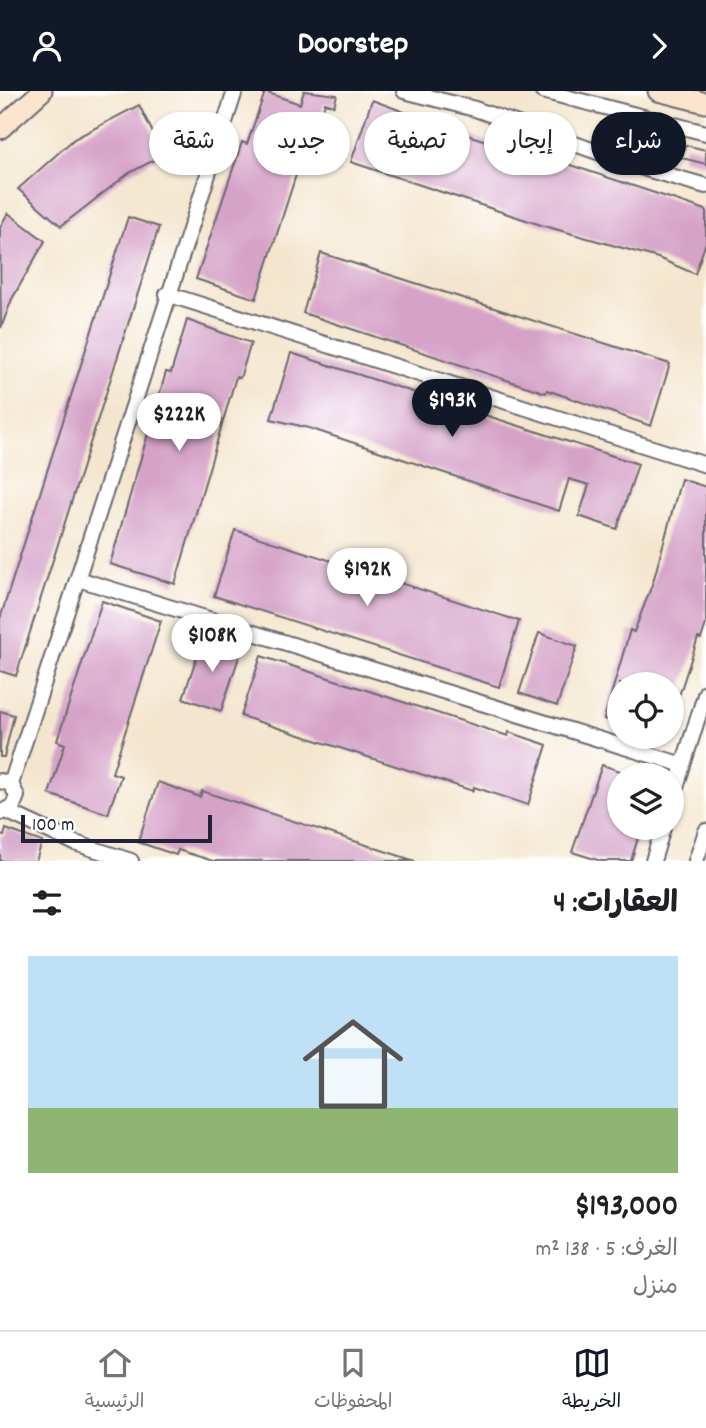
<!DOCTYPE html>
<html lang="ar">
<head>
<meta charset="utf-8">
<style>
  :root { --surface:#fff; --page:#f2f2f2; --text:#202124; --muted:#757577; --line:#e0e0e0; --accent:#111827 }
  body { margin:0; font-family:Dekko,"Playpen Sans Arabic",sans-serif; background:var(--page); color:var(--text); direction:rtl; height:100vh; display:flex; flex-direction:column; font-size:26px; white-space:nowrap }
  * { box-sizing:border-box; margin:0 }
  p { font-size:23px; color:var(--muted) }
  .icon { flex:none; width:38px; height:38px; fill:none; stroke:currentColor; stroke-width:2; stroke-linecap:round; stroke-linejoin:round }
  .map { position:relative; height:770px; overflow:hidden; direction:ltr }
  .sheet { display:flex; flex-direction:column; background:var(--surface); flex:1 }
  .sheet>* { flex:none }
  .top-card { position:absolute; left:21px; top:21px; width:665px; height:63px; direction:rtl; display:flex; gap:14px }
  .tools { position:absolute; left:607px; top:581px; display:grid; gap:14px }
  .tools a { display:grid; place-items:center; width:77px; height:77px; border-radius:50%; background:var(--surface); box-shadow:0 2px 5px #0004; font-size:35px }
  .scale { position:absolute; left:21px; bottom:18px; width:191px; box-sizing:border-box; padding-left:7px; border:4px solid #22223b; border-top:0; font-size:19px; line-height:24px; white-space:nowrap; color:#22223b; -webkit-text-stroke:5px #fff; paint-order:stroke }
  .price { position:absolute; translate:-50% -60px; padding:0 16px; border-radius:24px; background:#fff; color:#222; font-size:23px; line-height:46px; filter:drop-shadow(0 2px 4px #0008) }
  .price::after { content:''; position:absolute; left:50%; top:42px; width:21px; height:16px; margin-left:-10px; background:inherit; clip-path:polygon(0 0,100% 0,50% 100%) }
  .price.current { background:var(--accent); color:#fff }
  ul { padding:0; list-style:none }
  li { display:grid; align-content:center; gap:14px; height:371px; padding:0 28px }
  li+li { border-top:2px solid var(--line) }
  li span { display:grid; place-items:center; height:217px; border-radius:0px; color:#555 }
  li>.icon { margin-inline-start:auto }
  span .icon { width:126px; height:126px; fill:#fffc; stroke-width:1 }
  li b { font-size:30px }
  h2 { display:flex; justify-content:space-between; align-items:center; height:84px; padding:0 28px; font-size:30px }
  .pill { padding:0 24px; border-radius:32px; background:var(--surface); box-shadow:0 2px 5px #0004; font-size:24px; line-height:63px }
  .pill.current { background:var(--accent); color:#fff }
  header { display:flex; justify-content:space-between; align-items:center; height:91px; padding:0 28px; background:var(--accent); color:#fff; font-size:32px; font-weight:700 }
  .dock { display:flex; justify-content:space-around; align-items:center; height:98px; border-top:2px solid var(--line); background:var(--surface); font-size:19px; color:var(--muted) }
  .dock a { display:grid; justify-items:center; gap:4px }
  .dock .current { color:var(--accent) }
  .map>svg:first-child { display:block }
</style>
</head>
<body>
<header><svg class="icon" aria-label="forward" viewBox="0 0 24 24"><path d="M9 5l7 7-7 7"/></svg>Doorstep<svg class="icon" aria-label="person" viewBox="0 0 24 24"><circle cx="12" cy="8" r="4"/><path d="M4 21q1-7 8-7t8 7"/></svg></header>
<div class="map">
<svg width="706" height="770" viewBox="0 0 706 770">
  <rect width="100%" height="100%" fill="#fff"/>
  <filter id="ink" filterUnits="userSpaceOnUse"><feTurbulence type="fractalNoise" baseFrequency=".0143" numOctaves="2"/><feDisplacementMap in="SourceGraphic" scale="14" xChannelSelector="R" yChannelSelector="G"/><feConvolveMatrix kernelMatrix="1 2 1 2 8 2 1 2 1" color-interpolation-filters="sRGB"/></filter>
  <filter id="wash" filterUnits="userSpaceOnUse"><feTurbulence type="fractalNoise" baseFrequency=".00686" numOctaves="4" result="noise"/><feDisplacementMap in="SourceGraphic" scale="28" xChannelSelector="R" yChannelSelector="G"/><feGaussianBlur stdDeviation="1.57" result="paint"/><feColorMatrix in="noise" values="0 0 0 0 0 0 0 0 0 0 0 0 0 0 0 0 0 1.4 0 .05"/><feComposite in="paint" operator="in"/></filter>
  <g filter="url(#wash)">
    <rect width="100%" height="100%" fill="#f4e6ce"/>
    <g id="blocks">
      <path fill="#d5a3c8" d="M304 0 337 4 334 15 325 12 309 57 305 56 256 208 196 188 242 51 247 53 265 1 300 13Z
        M372 9 461 42 521 61 522 58 706 119V151L695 183 658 167 541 134 351 71Z
        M139 14 164 64 129 82 61 135 18 98 74 48Z
        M632 44 646 48 647 57 652 60 661 59 664 54 669 56 664 69 627 57Z
        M685 54 706 59V73L682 67Z
        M8 122 45 150 12 208 1 237 0 136Z
        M128 126 159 136 16 585 0 580V528Z
        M321 162 670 273 651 335 547 299 546 302 303 222Z
        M187 229 251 252 240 287 236 286 175 493 110 473 166 281 171 282Z
        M291 262 638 373 617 438 579 425 589 394 569 388 559 420 309 337 271 328Z
        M681 388 706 396V533L701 548 698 547 674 620 672 593H620V633L604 628 630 539 634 541 653 491Z
        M235 439 519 530 499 596 214 505Z
        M102 510 161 530 112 682 121 685 108 723 49 703 65 653 57 650Z
        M539 542 577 555 557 615 519 602Z
        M203 547 241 560 221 620 183 607Z
        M261 565 508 645 509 641 547 654 528 714 474 696 473 700 241 625Z
        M0 620 14 624 4 666H0Z
        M602 674 620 680V737L640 740 631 770H601L572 761Z
        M158 691 200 706 202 700 415 770H213L178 759 176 764 138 751Z
        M6 738 42 751 36 770H0V744L4 745Z"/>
    </g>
  </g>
  <g filter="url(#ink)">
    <use href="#blocks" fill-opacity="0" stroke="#6c676e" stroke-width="2"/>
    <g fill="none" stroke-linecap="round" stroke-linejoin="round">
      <path stroke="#cabfb1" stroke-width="14" stroke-dasharray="14 7" stroke-linecap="butt" d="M651 65 655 51"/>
      <defs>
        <path id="street" d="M404 0 475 18 646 78 706 95
          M542 0 706 42
          M655 51 662 32
          M167 203 706 374
          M78 488 683 674
          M0 690 11 693 17 705 13 715 0 722
          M11 693 235 0
          M672 709 706 601
          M6 720 75 752 131 770
          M653 770 663 737
          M696 770 706 740"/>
        <path id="secondary" d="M658 0 706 12
          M0 38 42 0"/>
      </defs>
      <use href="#street" stroke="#6c676e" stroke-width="18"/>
      <use href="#secondary" stroke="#6c676e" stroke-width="23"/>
      <use href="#street" stroke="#fff" stroke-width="14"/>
      <use href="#secondary" stroke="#fce5cf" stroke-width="19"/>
    </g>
  </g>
</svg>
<div class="tools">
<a><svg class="icon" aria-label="locate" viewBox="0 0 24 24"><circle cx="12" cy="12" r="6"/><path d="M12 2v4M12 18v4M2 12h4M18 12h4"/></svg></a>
<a><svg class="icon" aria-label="layers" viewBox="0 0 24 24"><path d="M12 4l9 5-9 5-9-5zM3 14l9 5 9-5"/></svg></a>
</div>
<div class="scale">100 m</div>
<b class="price current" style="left:452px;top:348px">$193K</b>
<b class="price" style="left:179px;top:362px">$222K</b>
<b class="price" style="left:367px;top:517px">$192K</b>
<b class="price" style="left:212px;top:583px">$108K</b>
<div class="top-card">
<a class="pill current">شراء</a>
<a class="pill">إيجار</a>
<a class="pill">تصفية</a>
<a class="pill">جديد</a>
<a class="pill">شقة</a>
</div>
</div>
<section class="sheet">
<h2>العقارات: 4<svg class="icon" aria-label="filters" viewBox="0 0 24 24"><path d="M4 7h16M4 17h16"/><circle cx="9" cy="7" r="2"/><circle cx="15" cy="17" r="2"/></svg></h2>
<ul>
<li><span style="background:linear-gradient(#bfe0f5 70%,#8fb573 0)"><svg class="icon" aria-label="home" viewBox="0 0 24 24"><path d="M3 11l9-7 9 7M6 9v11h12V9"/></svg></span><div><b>$193,000</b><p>الغرف: 5 · 138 m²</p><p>منزل</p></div></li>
</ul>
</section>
<nav class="dock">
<a class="current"><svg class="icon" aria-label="map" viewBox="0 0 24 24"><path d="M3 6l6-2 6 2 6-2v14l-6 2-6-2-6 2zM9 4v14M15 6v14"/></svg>الخريطة</a>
<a><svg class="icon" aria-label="saved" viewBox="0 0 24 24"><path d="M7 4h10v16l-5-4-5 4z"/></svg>المحفوظات</a>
<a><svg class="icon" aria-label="home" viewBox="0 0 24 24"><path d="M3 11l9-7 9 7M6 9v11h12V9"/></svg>الرئيسية</a>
</nav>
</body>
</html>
